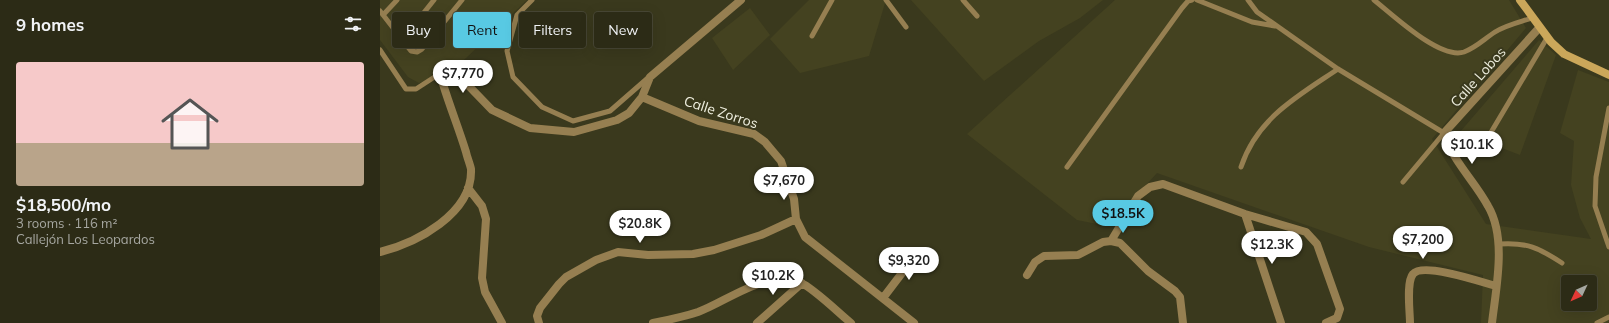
<!DOCTYPE html>
<html lang="en">
<head>
<meta charset="utf-8">
<style>
  :root { --surface:#2c2b16; --page:#34331f; --text:#f1f3f6; --muted:#a6a7a1; --line:#484735; --accent:#58c9e3 }
  body { margin:0; font-family:Mulish,sans-serif; background:var(--page); color:var(--text); height:100vh; display:flex; flex-direction:column; font-size:15px; white-space:nowrap }
  * { box-sizing:border-box; margin:0 }
  p { font-size:13px; color:var(--muted) }
  .icon { flex:none; width:22px; height:22px; fill:none; stroke:currentColor; stroke-width:2; stroke-linecap:round; stroke-linejoin:round }
  .map { position:relative; flex:1; overflow:hidden }
  .sheet { display:flex; flex-direction:column; background:var(--surface); width:380px }
  .sheet>* { flex:none }
  .hud { position:absolute; left:12px; top:12px; width:380px; height:36px; display:flex; gap:8px }
  .needle { width:26px; rotate:226deg }
  .fabs { position:absolute; left:1181px; top:275px; display:grid; gap:8px }
  .fabs a { display:grid; place-items:center; width:36px; height:36px; border-radius:4px; background:var(--surface); box-shadow:0 4px 16px #0002,0 0 0 1px var(--line); font-size:20px }
  .price { position:absolute; translate:-50% -34px; padding:0 9px; border-radius:14px; background:#fff; color:#222; font-size:13px; line-height:26px; filter:drop-shadow(0 1px 2px #0008) }
  .price::after { content:''; position:absolute; left:50%; top:24px; width:12px; height:9px; margin-left:-6px; background:inherit; clip-path:polygon(0 0,100% 0,50% 100%) }
  .price.current { background:var(--accent); color:#111 }
  ul { padding:0; list-style:none }
  li { display:grid; align-content:center; gap:8px; height:212px; padding:0 16px }
  li span { display:grid; place-items:center; height:124px; border-radius:4px; color:#555 }
  li>.icon { margin-inline-start:auto }
  span .icon { width:72px; height:72px; fill:#fffc; stroke-width:1 }
  li b { font-size:17px }
  h2 { display:flex; justify-content:space-between; align-items:center; height:48px; padding:0 16px; font-size:17px }
  .chip { padding:0 14px; border-radius:4px; background:var(--surface); box-shadow:0 4px 16px #0002,0 0 0 1px var(--line); font-size:14px; line-height:36px }
  .chip.current { background:var(--accent); color:#111 }
  main { display:flex; flex:1; min-height:0 }
  .map>svg:first-child { display:block }
</style>
</head>
<body>
<main>
<section class="sheet">
<h2>9 homes<svg class="icon" aria-label="filters" viewBox="0 0 24 24"><path d="M4 7h16M4 17h16"/><circle cx="9" cy="7" r="2"/><circle cx="15" cy="17" r="2"/></svg></h2>
<ul>
<li><span style="background:linear-gradient(#f6c9c9 65%,#b9a48a 0)"><svg class="icon" aria-label="home" viewBox="0 0 24 24"><path d="M3 11l9-7 9 7M6 9v11h12V9"/></svg></span><div><b>$18,500/mo</b><p>3 rooms · 116 m²</p><p>Callejón Los Leopardos</p></div></li>
</ul>
</section>
<div class="map">
<svg width="1229" height="323" viewBox="0 0 1229 323">
  <rect width="100%" height="100%" fill="#3a391d"/>
  <path fill="#444220" fill-rule="evenodd" d="M0 0H147L66 77 39 83 28 77 0 40Z
    M429 0H506L489 56 420 73 390 39Z
    M531 0H723L700 18 659 41 604 81Z
    M735 0H1129L1146 28 1052 139 1106 224 1211 239 1200 218 1191 185 1194 141 1180 133 1198 70 1229 82V323H1101L1103 275 989 247 777 173 739 214 717 224 697 220 587 134ZM1188 282H1210V304H1188Z
    M370 8 390 35 353 70 332 38Z
    M1159 40 1176 55 1140 155 1080 132Z"/>
  <g fill="none" stroke-linecap="round" stroke-linejoin="round">
    <path stroke="#967f51" stroke-width="5" d="M152 0 137 15 127 51 133 77 162 107 193 121 230 111 269 77
      M506 0 526 27
      M583 0 597 16
      M817 0 872 22 895 26
      M868 0 877 12 958 69 1064 133 1023 182
      M994 0C1013 15 1060 60 1084 52 1097 47 1104 39 1115 32 1126 25 1140 22 1152 18
      M0 11 31 51 37 52 42 49 82 0
      M3 15 17 0
      M432 36 452 0
      M22 40 54 0
      M0 50 26 89H36L56 76 63 84
      M1229 108 1216 177 1215 206 1229 247
      M1110 134 1167 38
      M687 167 802 8 808 1 812 0
      M861 167C877 118 918 96 958 69
      M1119 244C1147 242 1159 248 1182 263
      M1217 323 1229 317"/>
    <path stroke="#967f51" stroke-width="8" d="M262 97 319 121 374 134 385 142 401 161 414 199 416 219 425 237 534 323
      M88 188 102 206 106 219 102 278 105 292 122 323
      M865 214 901 323
      M731 241 758 196 770 187 783 184 865 214 926 232 937 244 960 309 957 318 946 323
      M0 252C36 243 93 214 91 169 90 164 87 157 86 152 79 129 70 107 63 84L72 79 83 80 112 110 150 128 194 132 237 120 249 113 262 97 270 77 361 0
      M647 275 655 262 664 256 698 255 723 242 731 241 740 243 768 271 795 291 800 297 803 323
      M503 298 538 252
      M159 323 157 316 160 308 179 284 186 277 216 260 238 252 268 255 313 254 334 250 381 235 416 219
      M273 323C288 320 303 317 318 312 348 301 386 269 421 283 432 287 460 314 471 323
      M377 323 422 283
      M1030 323C1030 312 1026 282 1033 274 1043 262 1101 282 1116 286
      M1112 323C1116 288 1127 238 1108 206 1094 180 1073 162 1064 133L1159 28"/>
    <path stroke="#cba75a" stroke-width="8" d="M1140 0 1171 42 1184 54 1229 75"/>
  </g>
  <g text-anchor="middle" stroke-width="4" stroke-linejoin="round" paint-order="stroke">
    <g font-size="14" fill="#ededdd" stroke="#3a391d">
      <text transform="translate(1098 77) rotate(-48)" y="5">Calle Lobos</text>
      <text transform="translate(341 112) rotate(18)" y="5">Calle Zorros</text>
    </g>
  </g>
</svg>
<div class="fabs">
<a><svg class="needle" viewBox="-14 -14 28 28"><path d="M0-13l5 13h-10z" fill="#e53935"/><path d="M0 13l5-13h-10z" fill="#a6a7a1"/></svg></a>
</div>
<b class="price" style="left:83px;top:94px">$7,770</b>
<b class="price" style="left:1092px;top:165px">$10.1K</b>
<b class="price" style="left:404px;top:201px">$7,670</b>
<b class="price current" style="left:743px;top:234px">$18.5K</b>
<b class="price" style="left:260px;top:244px">$20.8K</b>
<b class="price" style="left:1043px;top:260px">$7,200</b>
<b class="price" style="left:892px;top:265px">$12.3K</b>
<b class="price" style="left:529px;top:281px">$9,320</b>
<b class="price" style="left:393px;top:296px">$10.2K</b>
<div class="hud">
<a class="chip">Buy</a>
<a class="chip current">Rent</a>
<a class="chip">Filters</a>
<a class="chip">New</a>
</div>
</div>
</main>
</body>
</html>
